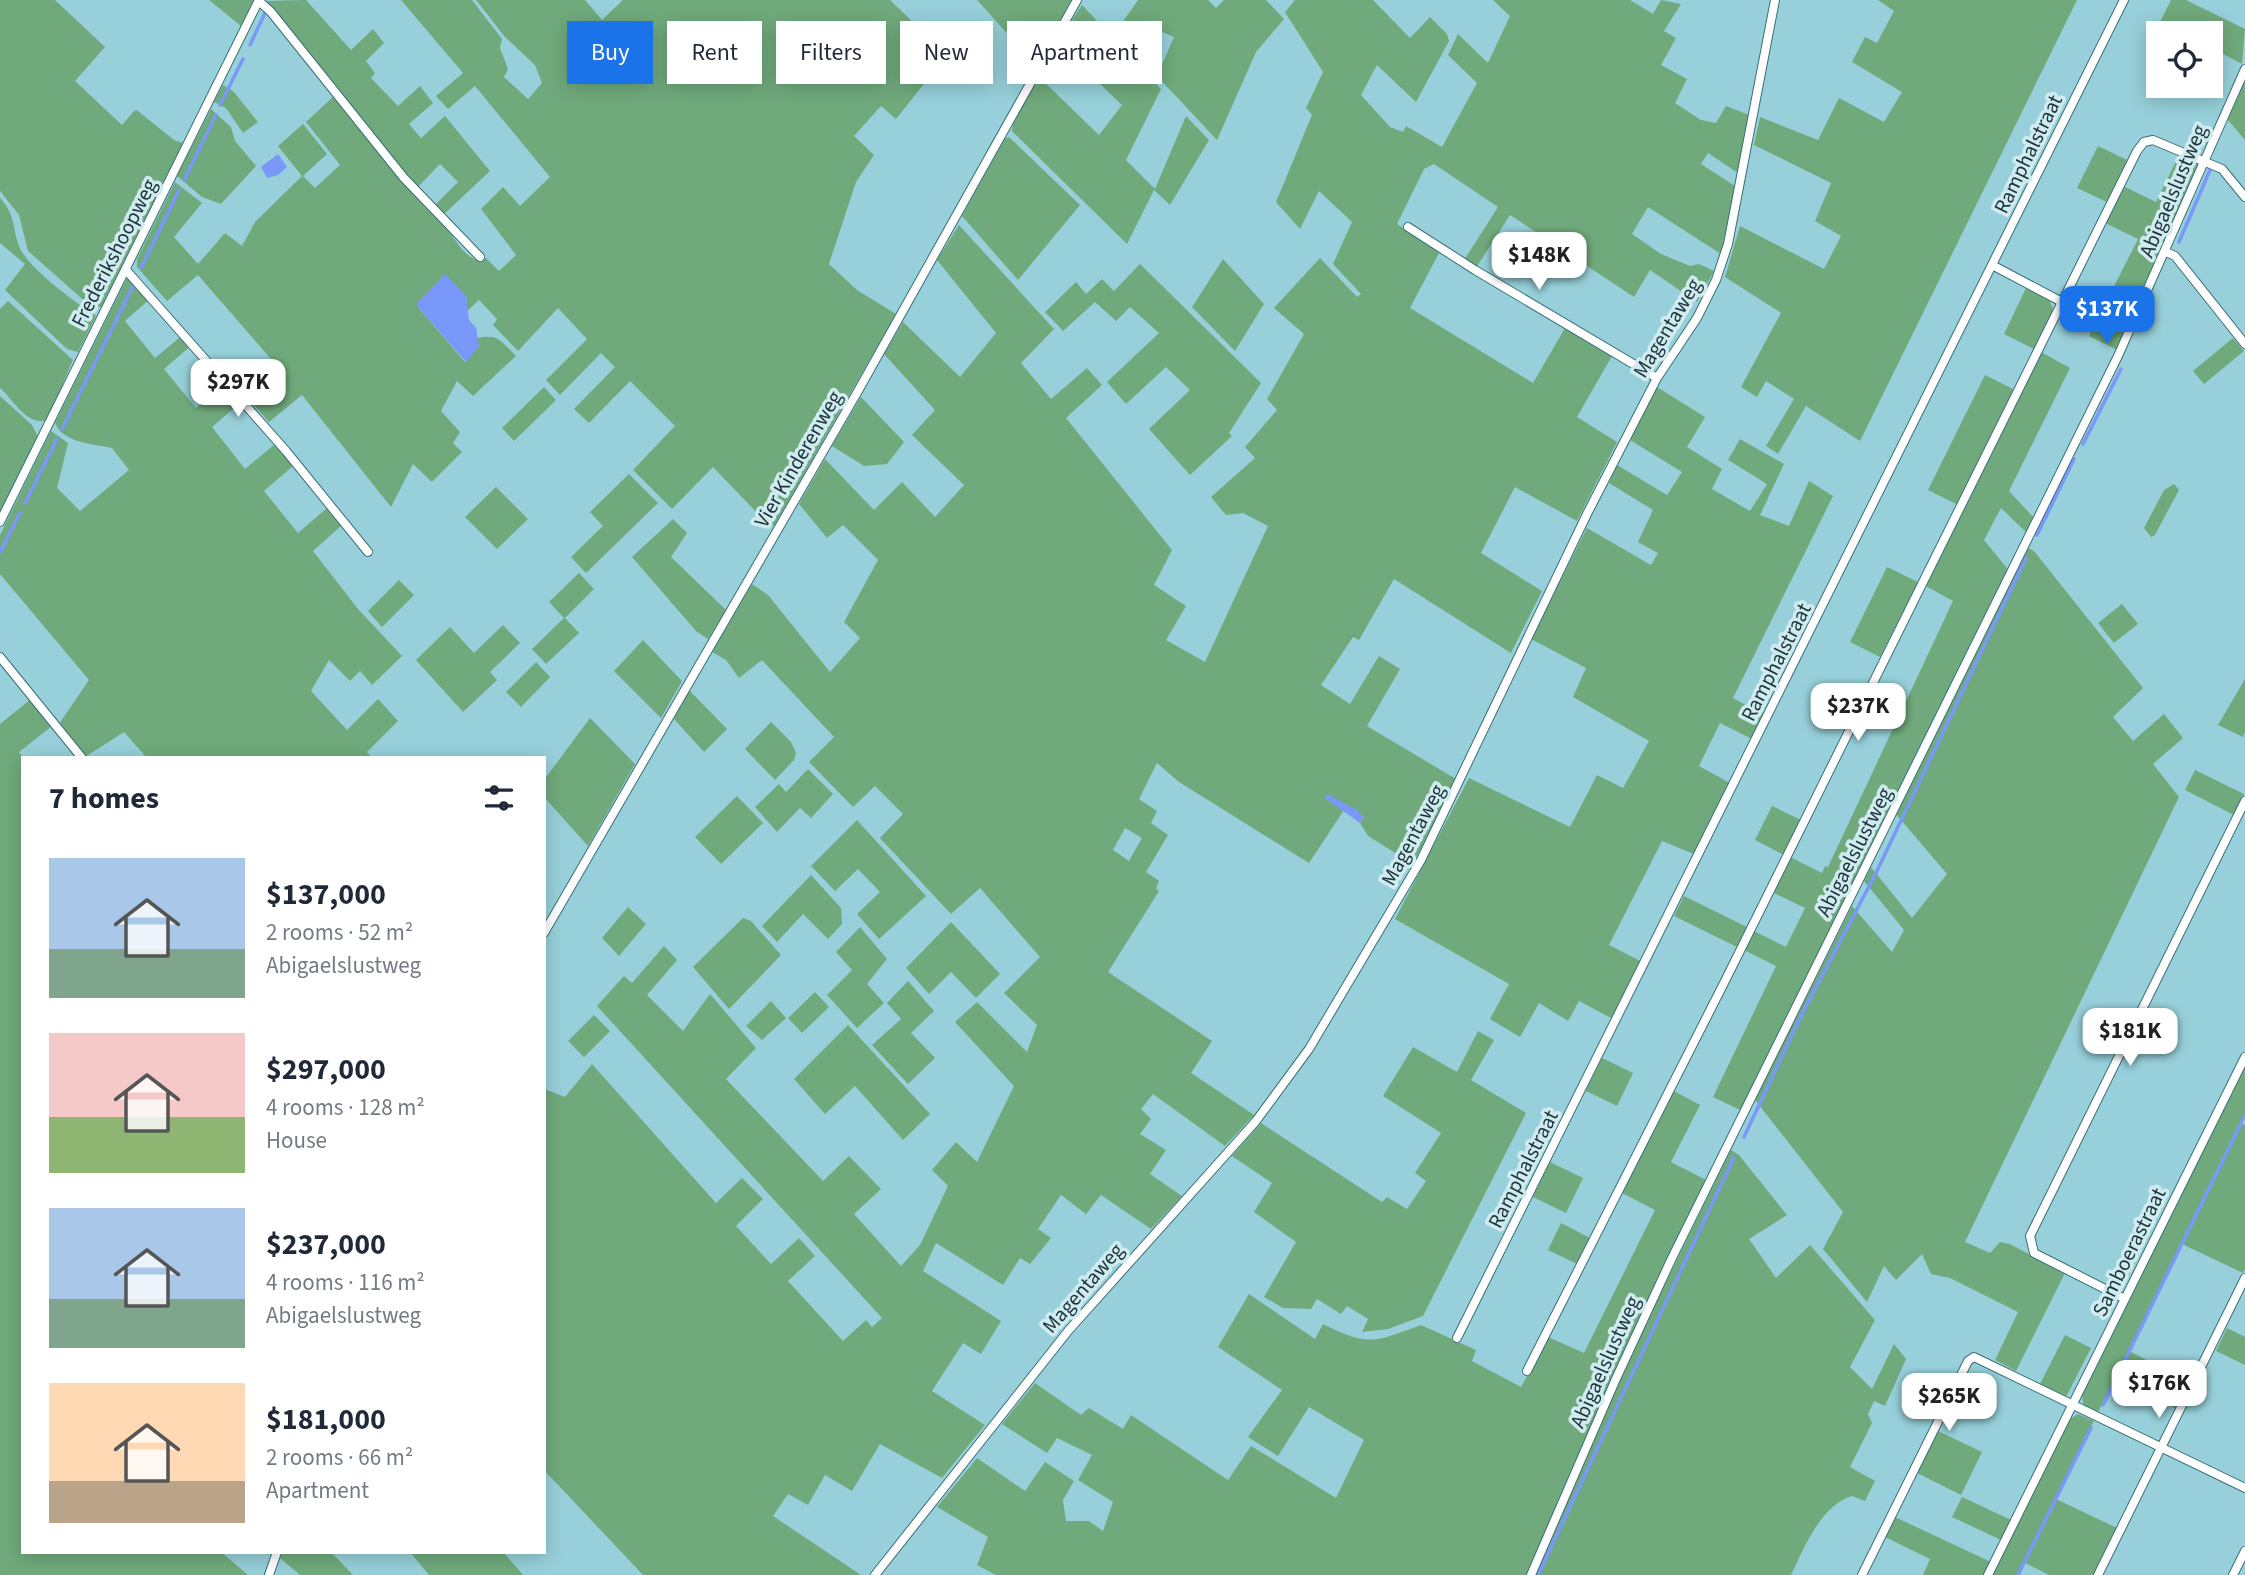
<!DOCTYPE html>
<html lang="en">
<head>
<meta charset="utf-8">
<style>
  :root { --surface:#fff; --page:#f6f6f7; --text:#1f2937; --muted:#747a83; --accent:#1a73e8 }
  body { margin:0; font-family:"Source Sans 3",sans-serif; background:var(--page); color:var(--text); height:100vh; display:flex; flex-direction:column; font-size:26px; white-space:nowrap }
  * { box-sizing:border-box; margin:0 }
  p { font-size:23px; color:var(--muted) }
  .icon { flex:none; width:38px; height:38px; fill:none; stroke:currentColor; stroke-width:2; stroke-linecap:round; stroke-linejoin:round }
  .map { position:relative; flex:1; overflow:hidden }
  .panel { position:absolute; left:21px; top:756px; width:525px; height:798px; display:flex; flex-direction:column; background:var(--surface); border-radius:0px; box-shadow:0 4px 18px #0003 }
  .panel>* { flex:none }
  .top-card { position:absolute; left:567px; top:21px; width:665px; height:63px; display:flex; gap:14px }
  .fabs { position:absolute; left:2146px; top:21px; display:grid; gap:14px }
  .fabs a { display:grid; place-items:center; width:77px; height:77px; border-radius:0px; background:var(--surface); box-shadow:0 4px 18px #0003; font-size:35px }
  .price { position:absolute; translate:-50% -60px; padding:0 16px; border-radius:14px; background:#fff; color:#222; font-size:23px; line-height:46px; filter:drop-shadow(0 2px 4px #0008) }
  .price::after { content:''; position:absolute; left:50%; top:42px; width:21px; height:16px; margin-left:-10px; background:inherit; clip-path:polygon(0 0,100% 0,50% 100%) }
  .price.active { background:var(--accent); color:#fff }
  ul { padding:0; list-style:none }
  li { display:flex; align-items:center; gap:21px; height:175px; padding:0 28px }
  li span { display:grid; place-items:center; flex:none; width:196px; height:140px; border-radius:0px; color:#555 }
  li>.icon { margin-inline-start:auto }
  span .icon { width:84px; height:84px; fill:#fffc; stroke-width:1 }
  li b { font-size:30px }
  h2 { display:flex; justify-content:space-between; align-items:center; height:84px; padding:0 28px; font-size:30px }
  .chip { padding:0 24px; border-radius:0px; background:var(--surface); box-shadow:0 4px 18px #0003; font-size:24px; line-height:63px }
  .chip.active { background:var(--accent); color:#fff }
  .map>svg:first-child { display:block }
</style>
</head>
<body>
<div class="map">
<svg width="2245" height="1575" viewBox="0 0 2245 1575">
  <rect width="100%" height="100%" fill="#97d0da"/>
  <path fill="#70aa7c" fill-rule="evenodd" d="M0 0H55L105 47 75 81 122 125 135 110 138 111 174 140 183 143 101 307 89 305 28 251 19 215 0 191Z
    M209 0H254L241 26Z
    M306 0 351 50 373 29 384 43 366 61 375 73 371 78 398 106 420 86 433 103 409 124 421 138 445 116 490 171 441 217 432 208 458 182 440 164 416 189 264 1Z
    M401 0H472L502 39 500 48 508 69 504 77 528 99 542 83 535 65 505 37 476 0H585L602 20 623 0H890L947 55 896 119 881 106 854 136 874 155 856 182 829 264 857 290 896 314 774 526 764 520 713 467 672 509 633 470 675 426 630 381 589 423 574 409 615 367 601 353 560 395 546 380 587 339 558 308 518 351 493 325 497 319 479 300 467 311 466 296 418 307 465 362 479 346 477 338C498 334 499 339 516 356L473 396 457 381 441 411 460 432 453 443 462 452 432 482 413 464 391 507 302 395 269 422 251 402 283 373 198 275 167 301 137 267V259L175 182 202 203 174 237 198 264 225 233 242 246 255 222 302 176 278 146 303 124 327 154 303 176 315 188 340 165 306 122 336 94C371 139 407 184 445 227 459 242 458 251 478 261L486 258 499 271 516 255 481 209 503 187 520 206 550 177 475 86 448 109 436 96 463 73Z
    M977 0H1072L1039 57 1014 41Z
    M1138 0H1208L1216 8 1224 0H1266L1284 19 1256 52 1217 140 1157 76 1174 37 1145 25 1130 48 1115 33Z
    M1295 0H1373L1410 38 1430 17 1447 34 1449 41 1416 102 1377 65 1361 95 1390 127 1403 132 1406 126 1442 147 1477 83 1448 55 1458 34 1488 63 1510 16 1493 0H1630L1653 14 1661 0 1681 4 1664 31 1676 38 1661 65 1687 79 1675 103 1701 120 1716 123 1726 106 1749 115 1738 173 1708 153 1701 164 1735 186 1721 254 1648 207 1632 234 1661 254 1690 266 1699 264 1714 271 1697 302 1650 270 1634 297 1510 215 1476 268 1464 260 1498 207 1434 164 1424 169 1397 224 1440 251 1410 308 1533 383 1565 328 1612 356 1577 417 1617 442 1577 521 1515 487 1481 553 1542 591 1511 653 1394 579 1359 640 1353 637 1321 685 1350 704 1379 656 1400 669 1367 726 1456 779 1413 864 1368 836 1360 823 1364 818 1326 799 1344 810 1309 863 1179 782 1157 763 1139 799 1157 811 1151 823 1168 835 1146 872 1159 881 1156 889 1159 891 1108 972 1212 1041 1191 1073 1254 1115 1225 1146 1153 1094 1141 1109 1151 1119 1140 1134 1166 1150 1150 1174 1182 1196 1151 1229 1101 1195 1086 1214 1061 1195 1038 1229 1051 1238 1030 1264 1020 1258 1003 1285 936 1243 923 1271 1001 1321 981 1354 963 1343 932 1391 985 1425 942 1478 880 1444 852 1491 825 1475 808 1505 788 1494 773 1516 861 1575H643L544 1470V1089L565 1097 592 1064 716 1203 742 1178 763 1199 736 1226 771 1264 799 1238 815 1256 788 1281 843 1341 866 1320 872 1327 882 1318 597 1006 624 976 632 983 664 946 677 960 647 995 683 1031 710 994 756 1048 726 1079 823 1181 849 1156 881 1189 854 1214 901 1266 920 1245 948 1186 932 1170 956 1142 977 1162 1014 1086 955 1022 977 1002 1027 1052 1037 1025 1004 993 1040 957 980 888 951 914 880 838 903 814 875 786 853 807 809 762 834 737 762 660 739 678 726 660 712 652 752 584 768 595 830 672 860 638 844 622 878 560 843 525 827 538 799 504 825 459 874 510 902 482 935 517 964 485 912 435 935 410 884 354 903 322 960 377 996 333 937 260 959 225 1054 329 1021 363 1051 399 1087 368 1102 385 1066 418 1172 550 1154 585 1186 606 1166 640 1205 662 1268 526 1243 513 1226 515 1211 497 1255 458 1245 447 1277 410 1267 399 1304 334 1274 308 1320 258 1357 297 1361 294 1333 264 1352 222 1319 191 1300 229 1276 202 1312 115 1306 108 1323 72 1285 12ZM1125 828 1142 838 1129 861 1113 850Z
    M1878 0H2077L1860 441 1806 406 1778 454 1766 446 1794 399 1766 381 1757 397 1741 387 1781 313 1725 277 1740 226 1824 269 1841 236 1815 221 1831 183 1754 145 1760 117 1818 140 1839 98 1884 122 1902 92 1852 62 1865 37 1877 43 1894 11Z
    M2171 0H2186L2245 29 2242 64 2210 47V33H2183L2160 22Z
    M1082 5 1161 89 1126 160 1155 189 1186 116 1209 140 1170 205 1154 190 1127 244 1012 131 1013 123 1039 77 1099 135 1122 105 1057 43Z
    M2245 80V140L2227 119Z
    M223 85 233 91 258 122 243 133 226 108 214 102Z
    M211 109 231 127 235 141 256 166 221 204 202 197 177 176Z
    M1009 137 1080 205 1018 280 962 216 1004 139Z
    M2098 146 2127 160 2107 202 2077 188Z
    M2179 155 2200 164 2117 350 2089 336 2138 239 2105 223 2123 186 2156 202Z
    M0 198C18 217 11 232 22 252 35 273 75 302 96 316L78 352 67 349 5 290 25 264 0 243Z
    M1223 259 1264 304 1235 351 1192 307Z
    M1140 264 1261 383 1229 433 1232 436 1190 475 1149 429 1190 390 1166 367 1126 404 1107 382 1159 333 1130 307 1116 321 1095 302 1063 331 1045 312 1076 282 1086 294 1102 279 1114 291Z
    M128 276 152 297 125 321 155 358 184 334 193 344 164 369 196 408 224 385 240 403 212 427 245 469 275 444 293 466 264 491 298 533 327 508 341 526 313 551 358 609 402 656 372 685 360 671 350 681 329 660 311 691 347 730 378 699 398 721 367 752 372 758H147L124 732 85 757 59 724 89 680 0 574V535L51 431 68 443 57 488 80 511 129 470 112 448C94 444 63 443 55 423Z
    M2026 288 2049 299 2053 310 2034 349 2004 334Z
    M8 301 73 360 47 420C26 426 14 400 0 388V309Z
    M2233 338 2244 351 2204 384 2193 371Z
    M2041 352 2070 368 2009 491 2034 518 2027 533 2001 508 1984 540 2010 572 1742 1111 1713 1097 1776 966 1744 950 1754 931 1786 947 1805 908 1772 892 1790 857 1822 873 1825 866 1828 867 1953 601 1924 585Z
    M1985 375 2015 390 1958 505 1928 490Z
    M544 387 556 400 514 441 502 428Z
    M1657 387 1705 417 1687 447 1722 469 1712 489 1750 511 1767 484 1728 460 1740 439 1784 464 1760 515 1789 526 1809 481 1833 496 1733 698 1764 715 1752 739 1720 723 1699 766 1730 783 1694 854 1662 841 1609 945 1642 962 1613 1019 1579 1001 1568 1021 1539 1003 1520 1037 1490 1019 1509 984 1395 919 1469 778 1570 827 1597 775 1623 788 1649 741 1573 697 1586 668 1531 639 1587 528 1651 565 1658 553 1638 542 1653 510 1609 483 1617 465 1667 495 1682 472 1630 440Z
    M0 396 32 425 38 437 0 513Z
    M861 397 904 442 887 464 864 466 832 446Z
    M629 474 658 503 586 573 571 557 603 526 590 512Z
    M2174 484 2179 490 2155 535 2151 537 2144 528 2164 490Z
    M496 487 528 519 497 549 465 517Z
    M673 519 687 533 671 557 726 610 708 639 696 631 632 557Z
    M2028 548 2034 551 2143 688 2113 717 2133 741 2164 714 2183 738 2153 764 2179 797 1965 1242 1990 1253 2000 1242 2010 1244 2065 1273 2016 1371 1995 1360 2018 1312 1950 1278 1931 1274 1922 1254 1896 1280 1884 1266 1867 1302 1823 1249 1843 1212 1755 1100 1852 906 1892 952 1904 930 1864 881 1871 867 1912 918 1947 874 1896 814Z
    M1887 567 1918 582 1880 657 1850 642Z
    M579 573 594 589 565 618 579 633 546 664 532 649 564 618 549 602Z
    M399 580 414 595 382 627 368 611Z
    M2122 604 2138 624 2114 643 2098 623Z
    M503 625 520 643 490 672 497 680 463 712 416 660 450 627 474 653Z
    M643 640 682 681 661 718 614 671Z
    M536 662 550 677 521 707 506 692Z
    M2245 679V732L2243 737 2218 725Z
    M688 689 727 729 704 752 674 719Z
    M31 699 52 726 19 752 24 758 23 1552H221L248 1575H0V724Z
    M590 718 635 764 588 846 544 797V780Z
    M771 722 791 742 796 753 794 760 775 780 745 749Z
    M808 769 833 794 811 818 800 808 777 832 755 807 779 784 786 792Z
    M2195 770 2244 794 2234 815 2185 790Z
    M737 796 763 823 721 864 695 837Z
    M1772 806 1801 820 1784 855 1755 840Z
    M857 820 926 896 879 939 857 914 880 892 858 869 835 891 811 866Z
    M811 875 841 908 842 924 828 939 803 914 777 942 762 926Z
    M1684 896 1747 927 1737 947 1674 916Z
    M628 907 646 924 619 956 602 938Z
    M743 918 751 921 781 955 729 1009 693 967Z
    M951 922 1000 974 976 998 951 972 929 994 906 968Z
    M860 927 887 959 867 984 884 1003 857 1028 827 995 852 970 836 952Z
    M908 981 934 1011 911 1033 935 1058 908 1084 872 1045 901 1019 887 1003Z
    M815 992 829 1007 802 1033 788 1018Z
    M771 1001 786 1018 762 1040 746 1026Z
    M594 1015 610 1031 584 1057 568 1041Z
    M848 1025 930 1114 903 1140 855 1086 825 1114 794 1079Z
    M1478 1031 1494 1040 1471 1080 1526 1113 1423 1316 1388 1329 1362 1332 1368 1319 1347 1306 1341 1314 1317 1299 1311 1309 1283 1308 1264 1297 1296 1242 1254 1212 1272 1183 1232 1156 1261 1123 1382 1202 1387 1197 1407 1209 1426 1181 1415 1173 1441 1133 1383 1096 1413 1047 1457 1072Z
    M1602 1058 1633 1073 1617 1106 1586 1091Z
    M2245 1066V1115L2241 1123 2245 1125V1269L2243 1273 2182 1244 2129 1351 2190 1382 2177 1409 2116 1379 2097 1414 2084 1408 2082 1396Z
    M1672 1090 1700 1105 1671 1162 1708 1181 1527 1575H996L977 1565 988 1537 937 1507 977 1458 1025 1491 1045 1462 1074 1481 1063 1500 1066 1521H1089L1103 1531 1113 1502 1078 1480 1092 1455 1057 1438 1047 1453 1002 1424 1035 1383 1081 1415 1089 1408 1123 1429 1131 1415 1228 1480 1251 1446 1336 1498 1364 1440 1309 1407 1278 1456 1248 1437 1282 1390 1218 1347 1249 1294 1315 1339 1323 1324C1368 1347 1375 1342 1421 1325L1476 1350 1472 1361 1521 1387 1548 1337 1584 1353 1655 1210 1622 1193Z
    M1731 1150 1739 1155 1787 1215 1749 1239 1776 1278 1810 1245 1875 1320 1850 1367 1872 1389 1894 1344 1906 1359 1885 1406 1874 1401 1868 1414 1872 1423 1850 1467 1875 1481 1865 1501 1852 1496C1821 1505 1804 1548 1791 1575H1534L1617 1382Z
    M1550 1162 1583 1178 1566 1213 1533 1197Z
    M1561 1223 1590 1238 1577 1264 1548 1250Z
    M2227 1328 2245 1337V1365L2216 1351Z
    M2065 1335 2091 1348 2066 1397 2040 1384Z
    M2078 1414 2094 1421 2056 1499 2117 1528 2094 1575H2049L2025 1563 2018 1575H1992L2070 1419Z
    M1938 1431 1982 1452 1961 1495 1917 1473Z
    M1962 1497 2011 1520 2001 1540 1952 1517Z
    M1895 1517 1991 1562 1984 1575H1923L1930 1559 1885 1537Z
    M282 1552H331L353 1575H300L280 1558Z
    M410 1552H503L523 1575H429Z"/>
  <path fill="#7a97fa" d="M278 154 287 167 278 175 267 178 261 167Z
    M445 274 466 296 469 320 476 328 479 346 466 362 418 307V302Z
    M1327 794 1357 810 1364 818 1360 823 1325 798Z"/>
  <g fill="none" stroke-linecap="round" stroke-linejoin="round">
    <path stroke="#7a97fa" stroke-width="3.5" d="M250 45 265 13
      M220 105 243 59
      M184 180 216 115
      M2179 242 2210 170
      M141 268 179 190
      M62 429 134 284
      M2083 444 2121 369
      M25 503 57 439
      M2037 535 2074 459
      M0 552 20 513
      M1744 1137 1799 1020 1876 873 2026 558
      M2103 1405 2245 1115
      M1538 1575 1734 1157
      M2018 1575 2091 1428"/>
    <defs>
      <path id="street" d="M259 1 271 12 404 178 480 257
        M1408 227 1475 270 1657 378
        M2166 252 2175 256 2245 344
        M1992 265 2062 302
        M126 270 286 451 368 552
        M0 522 259 0
        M0 657 82 758
        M544 933 858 391 1077 0
        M2125 1299 2034 1253 2030 1236 2245 801
        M1457 1338 2124 0
        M1527 1371 1726 979 2137 151 2144 142 2153 140 2222 169 2245 197
        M269 1575 277 1552
        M875 1575 1068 1331 1256 1121 1309 1049 1421 860 1587 514 1657 378 1697 318 1716 280 1728 244 1775 0
        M1531 1575 1615 1381 1671 1260 2118 356 2245 69
        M1862 1575 1968 1361 1974 1357 2245 1488
        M1988 1575 2245 1057
        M2098 1575 2245 1278
        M2233 1575 2245 1551"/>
    </defs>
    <use href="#street" stroke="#386f78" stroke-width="10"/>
    <use href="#street" stroke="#fff" stroke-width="8"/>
  </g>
  <g text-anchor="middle" stroke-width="7" stroke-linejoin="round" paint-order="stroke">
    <g font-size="21" fill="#1c3337" stroke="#cfebf0">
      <text transform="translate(2028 154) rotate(-64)" y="7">Ramphalstraat</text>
      <text transform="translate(2173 191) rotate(-67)" y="7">Abigaelslustweg</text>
      <text transform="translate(114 253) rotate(-63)" y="7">Frederikshoopweg</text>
      <text transform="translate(1667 328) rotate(-59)" y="7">Magentaweg</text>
      <text transform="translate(798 459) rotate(-60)" y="7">Vier Kinderenweg</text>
      <text transform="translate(1776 662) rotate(-63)" y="7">Ramphalstraat</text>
      <text transform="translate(1413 835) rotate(-62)" y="7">Magentaweg</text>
      <text transform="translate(1854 852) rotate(-63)" y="7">Abigaelslustweg</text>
      <text transform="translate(1523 1169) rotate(-63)" y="7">Ramphalstraat</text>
      <text transform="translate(2129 1252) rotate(-64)" y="7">Samboerastraat</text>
      <text transform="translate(1083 1288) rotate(-49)" y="7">Magentaweg</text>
      <text transform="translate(1605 1362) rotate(-66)" y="7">Abigaelslustweg</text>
    </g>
  </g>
</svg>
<div class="fabs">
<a><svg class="icon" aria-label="locate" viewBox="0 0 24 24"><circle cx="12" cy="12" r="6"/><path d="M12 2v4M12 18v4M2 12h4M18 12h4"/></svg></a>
</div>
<b class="price" style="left:1539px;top:292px">$148K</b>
<b class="price active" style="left:2107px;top:346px">$137K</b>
<b class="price" style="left:238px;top:419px">$297K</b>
<b class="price" style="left:1858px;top:743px">$237K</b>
<b class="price" style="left:2130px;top:1068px">$181K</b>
<b class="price" style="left:2159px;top:1420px">$176K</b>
<b class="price" style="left:1949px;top:1433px">$265K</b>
<div class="top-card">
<a class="chip active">Buy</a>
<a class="chip">Rent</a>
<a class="chip">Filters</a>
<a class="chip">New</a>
<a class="chip">Apartment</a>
</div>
<section class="panel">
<h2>7 homes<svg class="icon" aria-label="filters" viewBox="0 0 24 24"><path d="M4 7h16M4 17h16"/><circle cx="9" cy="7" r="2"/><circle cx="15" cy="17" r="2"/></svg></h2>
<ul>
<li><span style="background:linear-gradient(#a9c7e8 65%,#7fa58c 0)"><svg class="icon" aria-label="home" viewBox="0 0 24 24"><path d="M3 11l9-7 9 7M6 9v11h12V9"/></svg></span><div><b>$137,000</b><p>2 rooms · 52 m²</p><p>Abigaelslustweg</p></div></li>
<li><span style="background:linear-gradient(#f6c9c9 60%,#8fb573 0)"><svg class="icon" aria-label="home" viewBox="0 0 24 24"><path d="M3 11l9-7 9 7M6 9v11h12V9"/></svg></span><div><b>$297,000</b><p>4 rooms · 128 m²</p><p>House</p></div></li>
<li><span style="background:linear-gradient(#a9c7e8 65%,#7fa58c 0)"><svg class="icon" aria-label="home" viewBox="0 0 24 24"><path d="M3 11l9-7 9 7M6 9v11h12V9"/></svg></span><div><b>$237,000</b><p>4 rooms · 116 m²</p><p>Abigaelslustweg</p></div></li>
<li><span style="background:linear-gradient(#ffd9b3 70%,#b9a48a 0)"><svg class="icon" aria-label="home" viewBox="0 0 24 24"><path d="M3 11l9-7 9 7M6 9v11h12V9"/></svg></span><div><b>$181,000</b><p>2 rooms · 66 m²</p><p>Apartment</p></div></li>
</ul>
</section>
</div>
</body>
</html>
